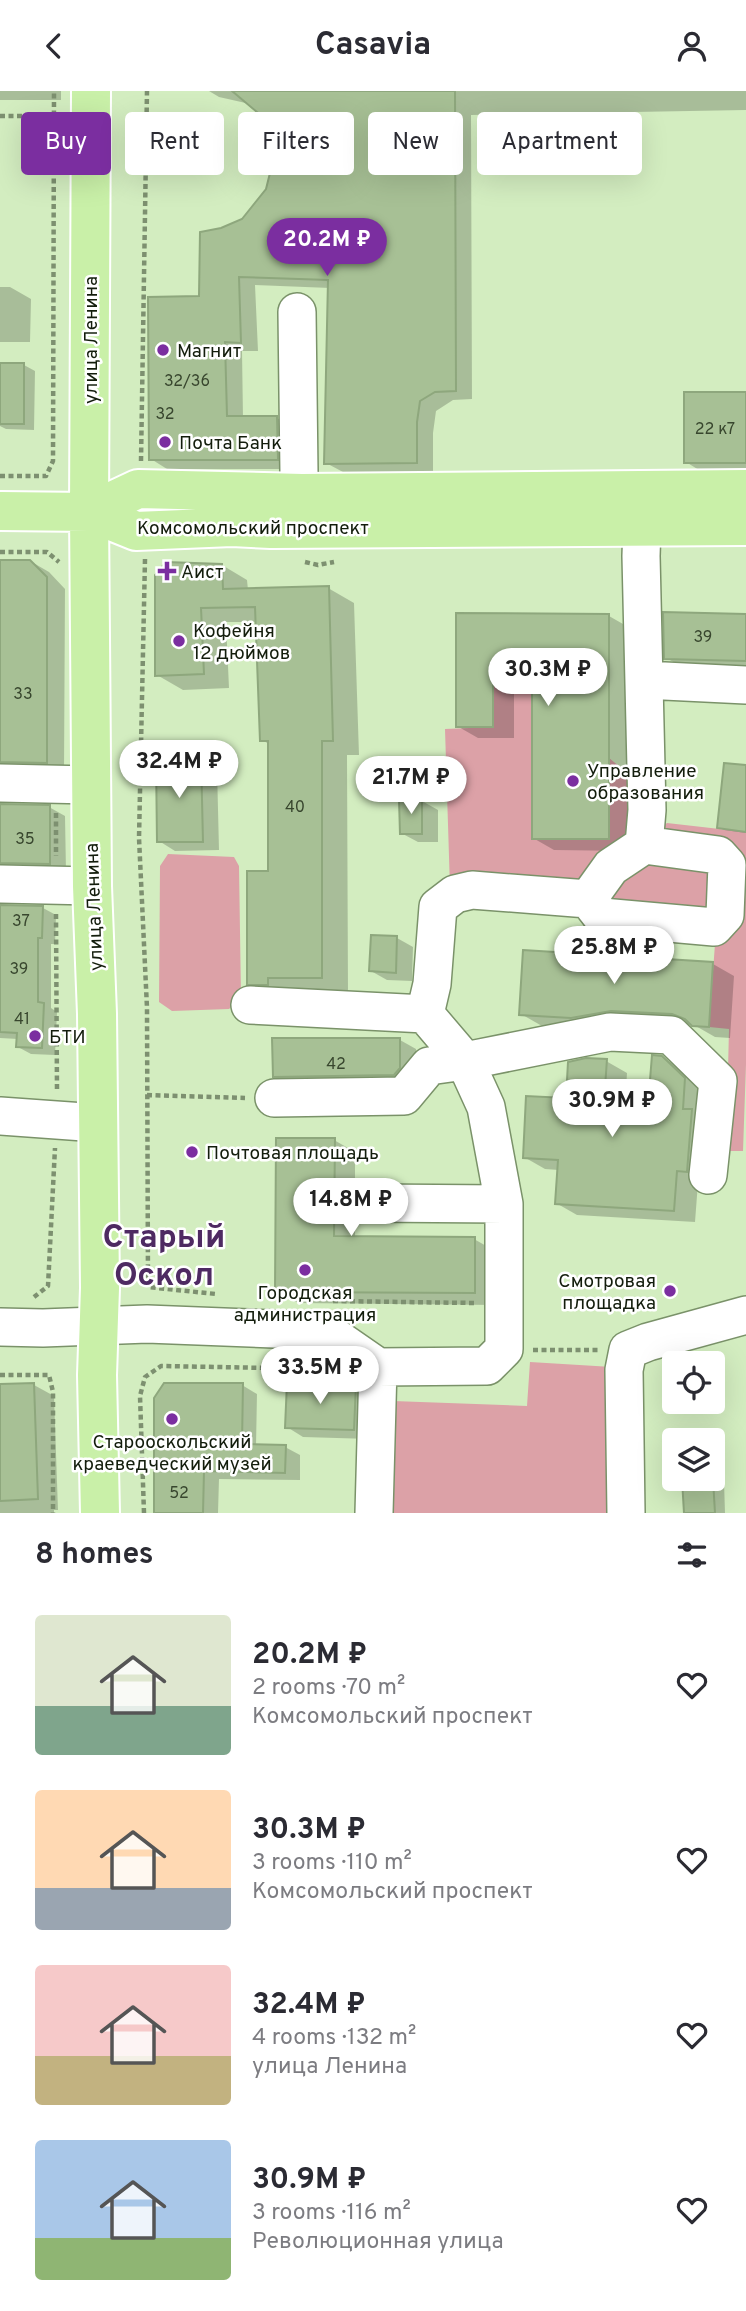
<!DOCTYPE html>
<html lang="en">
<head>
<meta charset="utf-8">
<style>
  :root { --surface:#fff; --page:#f7f7f7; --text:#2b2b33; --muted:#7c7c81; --accent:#7b2ea0 }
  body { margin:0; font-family:Overpass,sans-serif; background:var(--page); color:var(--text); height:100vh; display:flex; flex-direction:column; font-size:26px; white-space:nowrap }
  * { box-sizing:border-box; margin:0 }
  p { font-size:23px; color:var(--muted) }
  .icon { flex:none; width:38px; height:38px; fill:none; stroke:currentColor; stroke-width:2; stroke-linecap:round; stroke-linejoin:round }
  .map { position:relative; height:1422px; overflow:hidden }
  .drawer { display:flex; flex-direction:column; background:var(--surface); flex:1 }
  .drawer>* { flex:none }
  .hud { position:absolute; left:21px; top:21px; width:705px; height:63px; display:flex; gap:14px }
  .tools { position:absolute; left:662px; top:1260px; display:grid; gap:14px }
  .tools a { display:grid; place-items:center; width:63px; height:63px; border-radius:7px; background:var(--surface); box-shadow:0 7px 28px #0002; font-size:35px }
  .price { position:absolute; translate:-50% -60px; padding:0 16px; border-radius:24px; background:#fff; color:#222; font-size:23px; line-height:46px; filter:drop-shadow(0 2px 4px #0008) }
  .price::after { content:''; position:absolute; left:50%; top:42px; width:21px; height:16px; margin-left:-10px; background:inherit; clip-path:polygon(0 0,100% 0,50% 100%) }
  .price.current { background:var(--accent); color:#fff }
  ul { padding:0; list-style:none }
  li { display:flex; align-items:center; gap:21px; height:175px; padding:0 35px }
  li span { display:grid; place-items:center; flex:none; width:196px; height:140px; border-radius:7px; color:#555 }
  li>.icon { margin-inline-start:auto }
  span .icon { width:84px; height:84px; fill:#fffc; stroke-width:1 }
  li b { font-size:30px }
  h2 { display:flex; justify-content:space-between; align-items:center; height:84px; padding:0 35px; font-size:30px }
  .tag { padding:0 24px; border-radius:7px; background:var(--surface); box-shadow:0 7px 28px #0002; font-size:24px; line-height:63px }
  .tag.current { background:var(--accent); color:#fff }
  header { display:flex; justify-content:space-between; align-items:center; height:91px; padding:0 35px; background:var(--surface); font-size:32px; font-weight:700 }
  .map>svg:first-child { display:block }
</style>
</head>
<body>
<header><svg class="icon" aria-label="back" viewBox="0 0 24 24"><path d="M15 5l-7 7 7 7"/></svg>Casavia<svg class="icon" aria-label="person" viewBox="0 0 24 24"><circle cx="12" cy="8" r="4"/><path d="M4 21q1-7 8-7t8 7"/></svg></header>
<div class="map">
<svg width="746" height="1422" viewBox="0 0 746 1422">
  <rect width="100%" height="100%" fill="#d3edc0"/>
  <path fill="#dca1a7" d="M493 586H532V748H609V667L630 684 636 741 592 785 566 790 450 797 445 638 493 636Z
    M667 732 746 741V973L743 1060H726L729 938 709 936 716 839 736 760 665 750 662 736Z
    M168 763 234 766 239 775 241 906 229 918 172 920 159 911 160 775Z
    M653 769 715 777 713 823 602 810 619 782Z
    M530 1271 612 1276V1422H393V1310L527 1315Z"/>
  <path fill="#0003" d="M0 0H61V9H0Z
    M209 0H746V19L471 24 472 308 453 309 436 320 433 342V381H343L326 372 330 197 255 194 258 260H242L243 327H277L294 337V378H167L151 368 221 139 243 129 268 99 276 62 270 39 259 21 250 13 219 6Z
    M0 196H10L31 208 30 251H0Z
    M0 274H24L35 280 34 339 6 338 0 335Z
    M746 302V383L707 384 686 371Z
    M0 470H30L49 481 65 498 64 682 0 689Z
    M222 474 247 489 248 499 328 497 354 512 359 664H347L348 901 275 908 249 893 269 782V653L262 649 257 531H226L229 597 183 599 157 584Z
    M458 524 609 525 630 537 629 760 554 759 533 747 534 597H514V647H478L457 635Z
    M746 525V578L683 576 666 567Z
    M201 668 217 677 219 759 175 760 159 750Z
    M746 676V742L724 739 719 737Z
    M422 710 438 719V751H418L401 742Z
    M0 715 49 716 65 725 66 781 0 779Z
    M0 816 43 817 56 824 55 853H51V917L57 921 55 964 31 963 18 956V948L0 947Z
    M397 847 413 856 412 890 387 889 371 880Z
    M713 873 734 885 730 947 715 946 694 934 633 931 593 938 542 935 521 923Z
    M400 949 416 958V986L291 995 274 985Z
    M662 966 683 979 705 1000 695 1131 577 1124 556 1112 559 1079 545 1078 524 1066 567 1009 606 970 627 982 625 1015 650 1016Z
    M334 1049 355 1061V1147L474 1148 495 1160V1214L298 1212 277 1200Z
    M34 1294 54 1305 58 1419H54V1422H0V1295Z
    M242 1294 257 1303 256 1355 285 1356 300 1364V1389L219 1388 218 1422H155L156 1307Z
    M355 1295 371 1305 370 1348 303 1346 287 1336Z
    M713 1383 724 1390 725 1422H686L684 1388H712Z"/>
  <path fill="#a7c095" stroke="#8ea77d" stroke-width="2" d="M232 0H455L456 300 435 301 420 310 417 331V372L324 373 328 189 239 186 241 252 225 251 227 325H277L278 369H149L148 206 199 205 200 141 221 137 242 128 266 98 270 82 274 62 268 39 258 22Z
    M0 272H24V333H0Z
    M684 301H746V372H684Z
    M0 469H30L47 486V672L0 671Z
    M166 471 222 473 223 498 329 495 333 650H322V887H268V894H247V780H268V650H260L255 516 201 517 204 583 155 585V484Z
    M663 521 746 523V570L664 568Z
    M456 522 609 523V748H532V586H493V636H456Z
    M201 666 203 751H157L156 667Z
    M724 672 746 674V741L717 737Z
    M399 708H422V743H400Z
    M0 713 50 714V773L0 772Z
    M0 814 43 815 42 847H38V911L44 912 42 957 16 956 17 942 0 941Z
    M371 844 397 845 396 882 369 880Z
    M523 859 713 871 709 936 692 935 685 928 672 923 611 920 571 927 519 924Z
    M272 947H400V977L394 984 273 986Z
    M652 964 662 965 685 987 683 1018H692L687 1081 677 1080 674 1120 555 1113 558 1069 523 1067 526 1005 566 1007 568 971 586 967 607 968 604 1011 648 1014Z
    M276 1047H335L334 1145 475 1146V1202L275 1201Z
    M287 1291 356 1293 354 1339 285 1337Z
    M34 1292 38 1408 0 1410V1293Z
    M164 1292H243L242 1353 286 1354 285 1382 204 1380 203 1422H154V1307Z
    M682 1388H713L715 1422H684Z"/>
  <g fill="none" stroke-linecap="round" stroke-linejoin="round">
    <defs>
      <path id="minor" d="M297 221 299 382 302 402
        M644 589 746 594
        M0 692 91 694
        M0 793 92 795
        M588 808 602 826 714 836 725 824 727 774 718 764 644 754
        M250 914 425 923 465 970 429 975 404 1005 274 1007
        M425 923 432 893 438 816 455 803 472 799 588 808 611 776 644 754 647 719 641 465 642 435
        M0 1025 98 1032
        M367 1112 504 1113
        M0 1236 43 1237 147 1233 326 1240 378 1276 487 1275 504 1258V1113L486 1016 465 970 610 941 671 944 718 990 708 1084
        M374 1422 378 1276
        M626 1422 624 1279 628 1259 648 1251 746 1224"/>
      <path id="major" d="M91 0 89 421 92 795 97 923 100 1197 97 1284 100 1422
        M0 420 89 421 136 440 232 436 271 438 746 435
        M89 421 138 398 302 402 746 398"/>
    </defs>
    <use href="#minor" stroke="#7a9269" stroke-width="40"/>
    <use href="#major" stroke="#fff" stroke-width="42"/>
    <path stroke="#7d9070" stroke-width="4.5" stroke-dasharray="5 3.5" stroke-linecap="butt" d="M0 25H55
      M141 370 147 0
      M0 385H46L53 370 54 0
      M0 461H47L59 471
      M145 468 139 747 147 917 148 1196 216 1203
      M305 471 318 474 334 471
      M56 722V765
      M56 823 57 1000
      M147 1004 245 1007
      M34 1206 48 1195 55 1057
      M333 1210 475 1212
      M533 1259H598
      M0 1284H49L53 1301V1422
      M144 1422 140 1305 145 1286 161 1275 326 1278"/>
    <use href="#minor" stroke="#fff" stroke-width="37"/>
    <use href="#major" stroke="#c9f0a8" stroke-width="38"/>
  </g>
  <g fill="#7b2ea0" stroke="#fff" stroke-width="2.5">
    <circle cx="163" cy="259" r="7"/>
    <circle cx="165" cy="351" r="7"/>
    <path d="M163.5 469.5h7v7h7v7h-7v7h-7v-7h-7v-7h7z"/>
    <circle cx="179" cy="550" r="7"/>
    <circle cx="573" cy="690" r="7"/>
    <circle cx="35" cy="945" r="7"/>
    <circle cx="192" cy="1061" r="7"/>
    <circle cx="305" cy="1179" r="7"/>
    <circle cx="670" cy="1200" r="7"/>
    <circle cx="172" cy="1328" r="7"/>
  </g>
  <g text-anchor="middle" stroke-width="5" stroke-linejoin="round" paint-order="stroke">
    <g font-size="16" fill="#38462e">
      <text x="187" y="295">32/36</text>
      <text x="165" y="328">32</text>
      <text x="715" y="343">22 к7</text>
      <text x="703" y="551">39</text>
      <text x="23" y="608">33</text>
      <text x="295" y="721">40</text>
      <text x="25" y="753">35</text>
      <text x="21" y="835">37</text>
      <text x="19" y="883">39</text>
      <text x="22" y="933">41</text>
      <text x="336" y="978">42</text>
      <text x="179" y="1407">52</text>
    </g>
    <g font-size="19" fill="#131d0c" stroke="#fff">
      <text transform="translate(90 249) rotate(-90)" y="7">улица Ленина</text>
      <text x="253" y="443">Комсомольский проспект</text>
      <text transform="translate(93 816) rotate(-92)" y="7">улица Ленина</text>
    </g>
    <g font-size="19" fill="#131d0c" stroke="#fff" text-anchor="start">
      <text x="177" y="266">Магнит</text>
      <text x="179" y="358">Почта Банк</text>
      <text x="181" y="487">Аист</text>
      <text x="193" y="546">Кофейня<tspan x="193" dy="22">12 дюймов</tspan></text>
      <text x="587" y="686">Управление<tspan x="587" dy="22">образования</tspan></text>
      <text x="49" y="952">БТИ</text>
      <text x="206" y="1068">Почтовая площадь</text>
      <text x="656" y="1196" text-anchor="end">Смотровая<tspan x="656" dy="22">площадка</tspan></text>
      <text x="305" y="1208" text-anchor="middle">Городская<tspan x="305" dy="22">администрация</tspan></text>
      <text x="172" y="1357" text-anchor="middle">Старооскольский<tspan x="172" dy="22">краеведческий музей</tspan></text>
    </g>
    <g font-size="33" font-weight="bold" fill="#4e2a62" stroke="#fff">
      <text x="164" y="1156">Старый<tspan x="164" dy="38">Оскол</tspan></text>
    </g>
  </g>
</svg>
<div class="tools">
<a><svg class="icon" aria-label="locate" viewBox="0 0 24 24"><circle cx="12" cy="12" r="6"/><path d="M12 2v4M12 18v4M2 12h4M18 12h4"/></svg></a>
<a><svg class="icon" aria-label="layers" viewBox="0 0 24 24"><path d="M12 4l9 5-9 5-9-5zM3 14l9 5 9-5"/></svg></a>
</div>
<b class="price current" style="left:327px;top:187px">20.2M ₽</b>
<b class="price" style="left:548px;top:617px">30.3M ₽</b>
<b class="price" style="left:179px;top:709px">32.4M ₽</b>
<b class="price" style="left:411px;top:725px">21.7M ₽</b>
<b class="price" style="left:614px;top:895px">25.8M ₽</b>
<b class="price" style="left:612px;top:1048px">30.9M ₽</b>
<b class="price" style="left:351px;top:1147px">14.8M ₽</b>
<b class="price" style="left:320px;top:1315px">33.5M ₽</b>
<div class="hud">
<a class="tag current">Buy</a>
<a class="tag">Rent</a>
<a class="tag">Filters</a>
<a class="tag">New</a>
<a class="tag">Apartment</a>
</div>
</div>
<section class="drawer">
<h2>8 homes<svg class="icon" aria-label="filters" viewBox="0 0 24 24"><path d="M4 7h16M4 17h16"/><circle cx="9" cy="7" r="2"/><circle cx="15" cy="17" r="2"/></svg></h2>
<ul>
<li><span style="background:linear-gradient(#dfe7d0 65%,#7fa58c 0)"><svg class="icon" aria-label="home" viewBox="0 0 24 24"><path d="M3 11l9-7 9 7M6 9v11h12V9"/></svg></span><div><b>20.2M ₽</b><p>2 rooms · 70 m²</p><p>Комсомольский проспект</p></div><svg class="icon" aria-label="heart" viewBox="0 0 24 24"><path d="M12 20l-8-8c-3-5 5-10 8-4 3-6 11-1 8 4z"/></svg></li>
<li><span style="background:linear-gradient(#ffd9b3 70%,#9aa5b1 0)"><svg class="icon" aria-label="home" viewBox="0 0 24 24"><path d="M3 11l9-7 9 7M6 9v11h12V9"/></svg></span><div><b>30.3M ₽</b><p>3 rooms · 110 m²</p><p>Комсомольский проспект</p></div><svg class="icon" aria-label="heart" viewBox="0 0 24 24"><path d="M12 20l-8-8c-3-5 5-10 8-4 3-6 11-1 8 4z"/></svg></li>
<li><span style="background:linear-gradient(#f6c9c9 65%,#c2b280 0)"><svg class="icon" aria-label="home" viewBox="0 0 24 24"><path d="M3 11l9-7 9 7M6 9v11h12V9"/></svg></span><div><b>32.4M ₽</b><p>4 rooms · 132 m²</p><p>улица Ленина</p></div><svg class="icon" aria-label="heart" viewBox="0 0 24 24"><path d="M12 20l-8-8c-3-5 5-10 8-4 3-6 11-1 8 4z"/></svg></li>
<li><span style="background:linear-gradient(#a9c7e8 70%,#8fb573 0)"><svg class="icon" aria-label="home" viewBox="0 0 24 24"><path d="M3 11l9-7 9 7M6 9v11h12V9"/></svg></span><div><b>30.9M ₽</b><p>3 rooms · 116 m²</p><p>Революционная улица</p></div><svg class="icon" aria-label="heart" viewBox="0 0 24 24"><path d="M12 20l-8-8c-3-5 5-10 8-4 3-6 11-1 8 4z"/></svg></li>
</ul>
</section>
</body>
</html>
